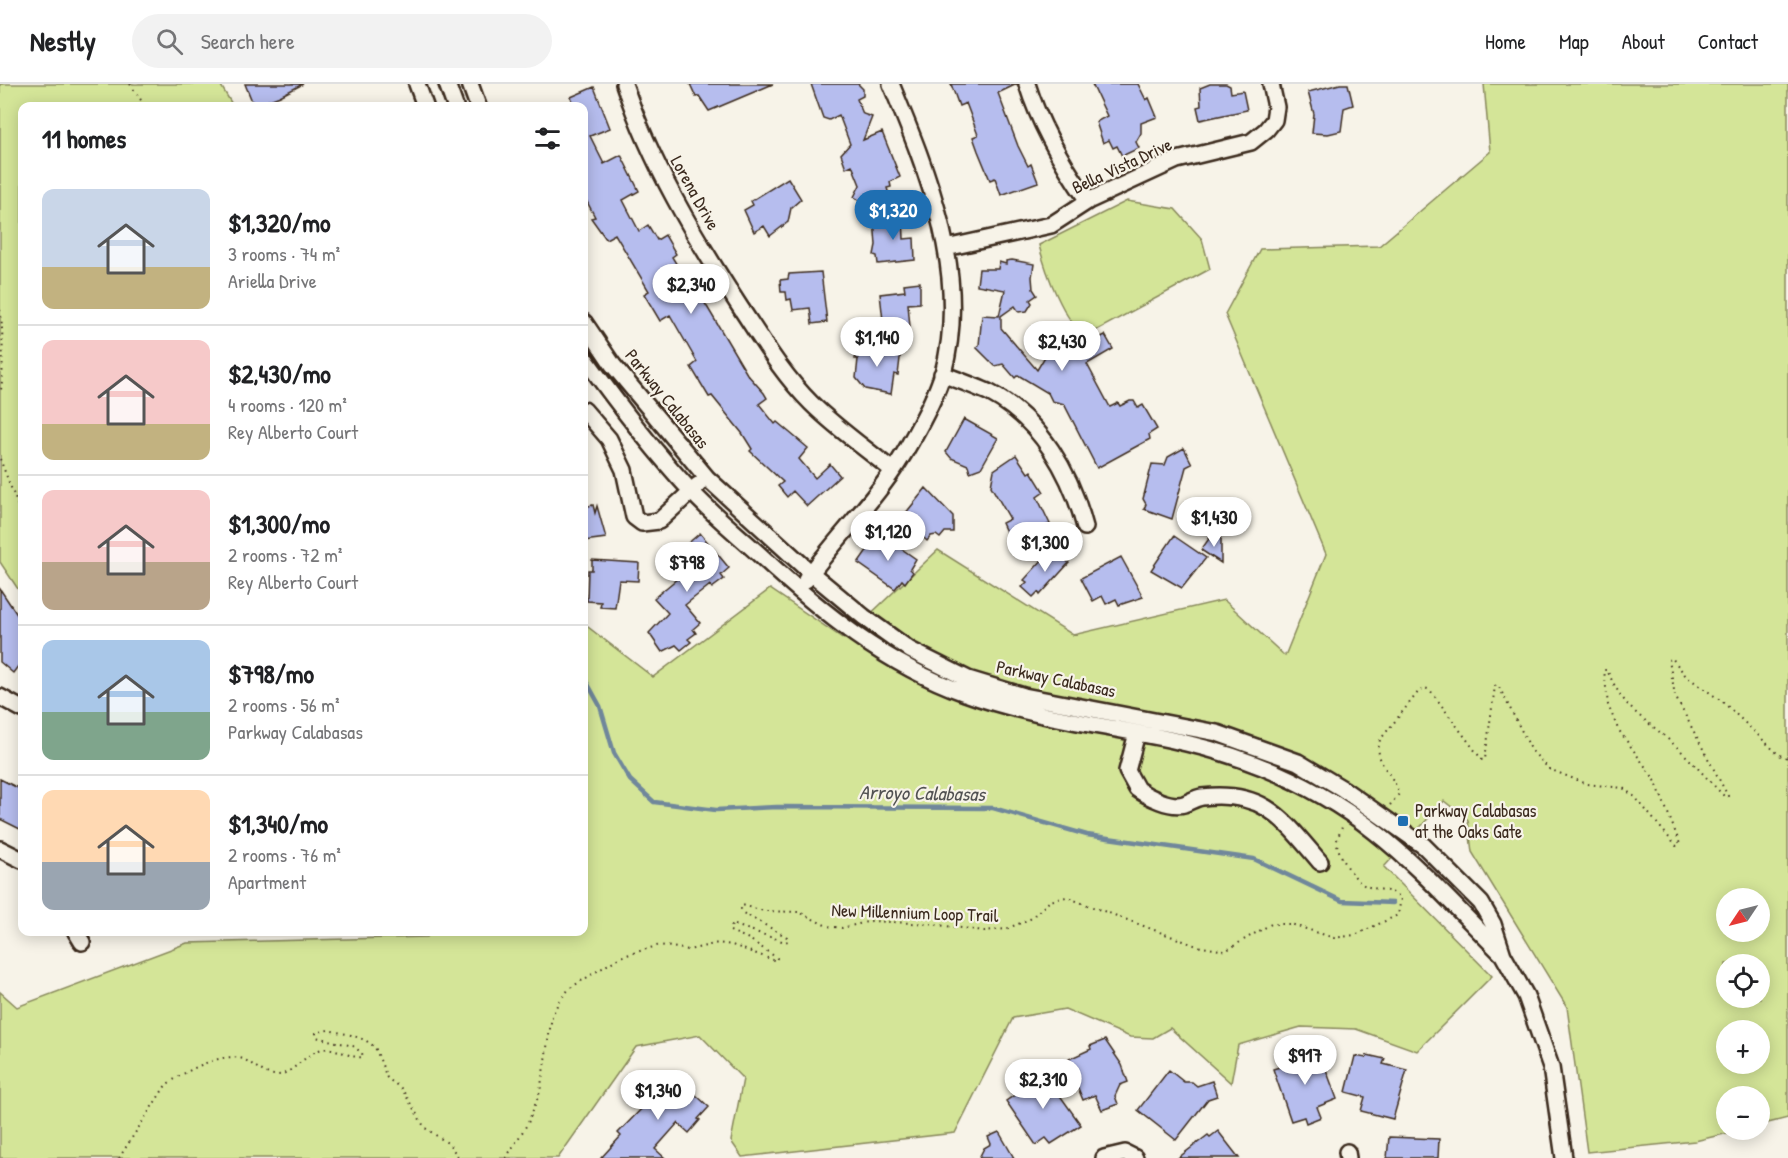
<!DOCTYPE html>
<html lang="en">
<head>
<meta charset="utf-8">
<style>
  :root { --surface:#fff; --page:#f2f2f2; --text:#202124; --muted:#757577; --line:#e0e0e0; --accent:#1f6fb2 }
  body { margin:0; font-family:"Patrick Hand",sans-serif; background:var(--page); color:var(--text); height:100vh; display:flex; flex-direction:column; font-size:22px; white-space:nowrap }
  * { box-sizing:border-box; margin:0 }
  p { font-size:20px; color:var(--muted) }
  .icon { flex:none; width:33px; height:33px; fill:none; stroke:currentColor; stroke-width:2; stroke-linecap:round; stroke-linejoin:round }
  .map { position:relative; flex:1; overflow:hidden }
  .drawer { position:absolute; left:18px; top:18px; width:570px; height:834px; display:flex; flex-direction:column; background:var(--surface); border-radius:12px; box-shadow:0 3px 15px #0003 }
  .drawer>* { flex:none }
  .needle { width:39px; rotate:235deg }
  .controls { position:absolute; left:1716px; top:804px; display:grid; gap:12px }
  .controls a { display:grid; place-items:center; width:54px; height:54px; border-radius:50%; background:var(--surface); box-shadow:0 3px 15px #0003; font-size:30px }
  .price { position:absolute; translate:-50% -51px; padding:0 14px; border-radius:21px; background:#fff; color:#222; font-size:20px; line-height:39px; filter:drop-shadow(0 2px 3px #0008) }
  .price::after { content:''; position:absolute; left:50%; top:36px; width:18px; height:14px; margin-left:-9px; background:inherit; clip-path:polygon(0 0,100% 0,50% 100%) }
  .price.selected { background:var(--accent); color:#fff }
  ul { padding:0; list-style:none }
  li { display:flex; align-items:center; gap:18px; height:150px; padding:0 24px }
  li+li { border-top:2px solid var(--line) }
  li span { display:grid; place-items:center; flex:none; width:168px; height:120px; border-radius:12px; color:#555 }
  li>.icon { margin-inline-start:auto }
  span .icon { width:72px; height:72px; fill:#fffc; stroke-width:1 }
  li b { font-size:26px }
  h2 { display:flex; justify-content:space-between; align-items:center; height:72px; padding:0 24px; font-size:26px }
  header { display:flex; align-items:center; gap:36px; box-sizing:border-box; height:84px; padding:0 30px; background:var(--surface); border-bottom:2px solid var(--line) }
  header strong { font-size:28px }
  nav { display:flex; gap:33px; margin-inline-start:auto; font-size:21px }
  .search { width:420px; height:54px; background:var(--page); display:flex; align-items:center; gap:15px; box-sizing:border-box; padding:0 21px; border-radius:33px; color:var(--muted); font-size:22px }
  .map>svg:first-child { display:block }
</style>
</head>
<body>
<header>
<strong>Nestly</strong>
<div class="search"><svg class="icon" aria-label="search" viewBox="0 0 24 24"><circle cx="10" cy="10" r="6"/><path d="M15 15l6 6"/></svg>Search here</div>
<nav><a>Home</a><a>Map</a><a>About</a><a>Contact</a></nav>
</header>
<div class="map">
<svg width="1788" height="1074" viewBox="0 0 1788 1074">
  <rect width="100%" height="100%" fill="#f7f3e8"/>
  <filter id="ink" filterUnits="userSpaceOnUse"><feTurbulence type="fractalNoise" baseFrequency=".0167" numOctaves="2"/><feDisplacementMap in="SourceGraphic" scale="12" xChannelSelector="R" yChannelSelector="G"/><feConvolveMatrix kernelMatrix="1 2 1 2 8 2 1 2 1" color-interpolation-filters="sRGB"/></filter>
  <g filter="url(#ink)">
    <path fill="#d4e598" stroke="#88885b" stroke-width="1.5" fill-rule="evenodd" d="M0 0H220L233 22H22V511L0 478Z
      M1484 0H1788V1034L1760 1041V1012H1726V1046H1741L1695 1057 1587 1068 1567 923 1472 768 1468 736 1444 717 1384 783 1492 892 1417 967 1356 945 1301 943 1238 961 1231 999 1170 944 1153 954 1130 953 1065 925 1013 934 955 1049 742 1073 731 1057 743 995 700 951 636 963 558 1074H0V908L17 923 187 859 427 853 430 848H584V540L653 593 770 505 844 555 938 466 1073 551 1224 516 1285 572 1326 470 1225 230 1260 165 1379 162 1490 68ZM1726 814H1760V848H1726ZM1726 880H1760V914H1726ZM1726 946H1760V980H1726Z
      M1127 117 1175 125 1202 155 1210 185 1086 252C1064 239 1045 186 1039 161Z"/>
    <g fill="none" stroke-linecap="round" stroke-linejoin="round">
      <path stroke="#6f879b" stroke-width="4.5" d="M584 593 600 622 614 669 630 696 654 718 716 726 777 723 993 724 1087 751 1254 775 1342 817 1393 819"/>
    </g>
    <path fill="#b6bdee" stroke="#3b2a1e" stroke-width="1.5" d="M245 0H303L280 12 254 22Z
      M690 0H773L709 27 699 12 696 13Z
      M811 0H858L863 5V12L857 15 863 30 872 33 863 56 882 48 900 93 890 98 891 103 887 104 890 114 865 120 854 113 860 101 852 81 846 84 841 70 850 60 839 31 829 36 823 34Z
      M951 0H1017L998 9 1018 62 1028 82 1031 80 1038 98 1001 111 995 94 990 96 978 67 973 53 978 51 966 19 959 22Z
      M1092 0H1138L1146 16 1149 14 1157 33 1141 39V49L1136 58 1139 64 1122 72 1117 62 1113 64 1109 56 1103 59 1096 38 1107 32Z
      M1210 0H1226L1230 2 1231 9 1243 7 1247 26 1200 36 1197 23 1201 22 1200 4Z
      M1340 0H1348L1353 21 1344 24 1341 47 1328 50 1312 49 1314 30 1308 8Z
      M594 3 610 44 590 52 604 80 621 71 639 107 623 116 639 147 648 141 657 156 665 151 676 170 672 173 689 201 693 199 747 290 764 309 767 314 759 320 775 340 777 338 808 364 799 375 815 394 830 380 840 392 807 422 793 407 787 413 778 402 783 398 750 367 752 365 742 349 712 312 709 313 691 283 697 278 670 231 660 237 644 210 649 207 615 150 606 155 591 134 595 133 584 112V22H574L571 13Z
      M788 94 801 115 791 124 788 138 770 152 764 142 754 148 744 126 753 121 751 117Z
      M903 132 904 155 914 154 915 176 878 180 877 172 874 171 876 161 874 135Z
      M1012 176 1034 180 1032 193 1033 205 1037 211 1030 216 1032 219 1027 227 1019 228 1015 222 1001 232V244L1037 286 1050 264 1058 269 1068 270 1105 251 1113 265 1087 280 1110 323 1118 319 1120 322 1130 317H1134L1138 324 1143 321 1157 345 1149 350 1150 355 1097 384 1064 320 1052 317 1048 309 1018 291 1015 294 1003 280 995 282 976 263 979 261 982 231 999 232 1005 206 977 201 979 185H998L999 178 1006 180V177Z
      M821 188 827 238 812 240 810 224 793 226 791 215 787 216 786 208H781L780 196 788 195 789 190Z
      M920 198V219L908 220 910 243 884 245 880 210 905 207 904 200Z
      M860 262 901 266 898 291 894 290 891 310 865 305 856 294 858 275H855L857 263Z
      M964 335 998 354 981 384 970 388 968 381 951 374 946 368Z
      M1184 364 1192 380 1186 383 1172 435 1144 425 1146 420 1143 415 1152 380 1165 381 1168 373Z
      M1016 371 1028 389 1031 387 1044 408 1037 413 1050 440 1043 443 1049 456 1017 472 1002 439 1010 435 991 402 994 386Z
      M926 404 953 432V448H945L940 454 936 451 931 452 927 457 907 438 911 435 905 430Z
      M593 421 595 429 597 422 606 454 584 457V423Z
      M700 449 729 484 721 491 724 495 712 504 710 501 685 521 700 539 693 545 696 549 688 555 691 558 681 566 676 561 662 568 649 549 668 529 654 514 684 489 671 474Z
      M879 449 916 475 910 485 913 488 905 499 902 496 895 505 858 479Z
      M1213 449 1221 455V479L1201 466Z
      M1174 452 1206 474 1182 504 1151 486Z
      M1053 464 1069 479 1040 511 1038 508 1033 513 1022 503 1027 498 1024 496Z
      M1121 473 1143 513 1119 521 1116 515 1106 520 1102 512 1093 517 1081 494Z
      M592 476 639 479 638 497 619 496 615 524 600 523 601 518 587 517 588 486H592Z
      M0 505 22 538V577L13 589 0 578Z
      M0 695 22 706V746L0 735Z
      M1105 956 1122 981 1128 998 1120 1001 1115 1012 1118 1020 1102 1026 1095 1011 1083 1016 1070 985 1073 984 1069 975 1091 965 1090 962Z
      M1318 964 1337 1015 1317 1023 1321 1033 1306 1039 1304 1033 1291 1037 1273 985 1286 981 1285 976Z
      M1367 971 1385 975 1383 980 1407 986 1393 1035 1361 1027 1365 1013 1346 1008 1355 972 1366 974Z
      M1039 982 1081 1041 1051 1060 1046 1054 1036 1061 1006 1017 1032 999 1028 990Z
      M1169 986 1184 998H1192L1197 1002 1212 997 1217 1012 1208 1015 1176 1056 1138 1026Z
      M673 990 709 1023 698 1035 700 1036 689 1049 678 1039 655 1065 665 1074H601L621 1052 618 1049 645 1021 642 1018 653 1005 657 1008Z
      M1218 1047 1239 1074H1178L1208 1051 1210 1053Z
      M999 1048 1014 1074H979L984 1064 991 1060 988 1053Z
      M1389 1053 1439 1055 1438 1074H1387Z"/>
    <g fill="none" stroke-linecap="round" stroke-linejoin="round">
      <defs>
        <path id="minor" d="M417 0 425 22
          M447 0 455 22
          M470 0 478 22
          M624 0C651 80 694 152 740 223 762 256 782 290 811 319 835 343 865 364 892 386
          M1027 0C1040 42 1063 81 1088 117
          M946 164 1051 141 1088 117 1177 76 1251 58 1266 46 1274 36 1276 23 1271 0
          M584 238 613 281 707 394 811 489 864 533 910 566 968 595 1024 612 1217 649 1298 678 1343 705 1424 762 1481 819 1493 840 1503 871 1526 912 1551 983 1564 1074
          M584 273C617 319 651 364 690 406 711 429 737 450 760 471 821 528 886 581 965 609 1036 635 1113 642 1186 659 1254 675 1319 704 1374 747 1420 783 1460 828 1501 869
          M942 290C958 296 975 302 990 309 1041 336 1071 390 1085 443
          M584 326 609 355 624 386 634 433 642 439 659 437 698 401
          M806 496C839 450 883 409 910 359 922 338 936 312 943 289 970 191 928 89 891 0
          M0 613 22 625
          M1137 649 1127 687 1137 705C1148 713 1171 724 1184 720 1190 718 1195 714 1202 713 1265 706 1283 735 1320 778
          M0 765 22 776
          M76 848 82 858
          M1347 1068 1348 1074
          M1104 1074 1125 1069 1135 1074"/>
      </defs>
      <use href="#minor" stroke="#3b2a1e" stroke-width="20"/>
      <path stroke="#3b2a1e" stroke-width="2" stroke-dasharray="1.5 4.5" stroke-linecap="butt" d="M130 0 145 22
        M0 226C3 233 4 303 0 309
        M0 375 22 432
        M1390 721 1399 710C1394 689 1373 680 1380 656L1419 607 1425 604 1430 606 1482 676 1485 675 1495 602 1498 601 1532 667 1549 685 1587 700 1623 704 1635 713 1676 762 1680 760 1655 696 1618 645 1608 621 1604 586H1607C1626 628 1637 628 1669 656 1689 673 1706 694 1725 713L1728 712 1675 612 1669 576 1672 574 1686 592 1723 618 1779 671 1788 674
        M119 1074 166 1001C184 988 221 967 243 975 254 980 263 991 276 991 291 992 304 971 319 966 335 960 348 975 363 973L362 969 353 962 316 953V949L328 946 351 951 365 956 375 963 387 994 402 1005 425 1044 449 1060 459 1074
        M506 1074 528 1039 540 1008 552 932 559 917 570 904 620 873 660 861 689 866 718 859 732 861 776 877 777 874 749 855 730 847 732 840 785 858 788 857 787 853 743 829 741 825 742 821 764 827 799 828 827 842 842 844 871 837 931 840 984 847 1006 845 1030 835 1050 817 1066 813 1197 862 1225 867 1271 840H1291L1334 854 1355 851 1398 831 1401 814C1391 805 1377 806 1366 802 1355 798 1335 767 1337 756 1338 752 1341 747 1342 743"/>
      <use href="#minor" stroke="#f7f3e8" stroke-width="15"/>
    </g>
  </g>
  <rect fill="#1f6fb2" stroke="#f7f3e8" stroke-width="2" x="1397" y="731" width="12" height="12" rx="3"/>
  <g text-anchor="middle" stroke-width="4.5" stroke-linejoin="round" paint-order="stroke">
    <g font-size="18" fill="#3b2a1e" stroke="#f7f3e8">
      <text transform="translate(1122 82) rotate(-25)" y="6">Bella Vista Drive</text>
      <text transform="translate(695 109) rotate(61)" y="6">Lorena Drive</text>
      <text transform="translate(667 315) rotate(51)" y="6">Parkway Calabasas</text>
      <text transform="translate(1056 595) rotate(12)" y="6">Parkway Calabasas</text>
      <text transform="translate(915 829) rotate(2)" y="6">New Millennium Loop Trail</text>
    </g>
    <g font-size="18" fill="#3b2a1e" stroke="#f7f3e8" text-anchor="start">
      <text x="1415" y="733">Parkway Calabasas<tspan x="1415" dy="21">at the Oaks Gate</tspan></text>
    </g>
    <g font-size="20" font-style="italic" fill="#515152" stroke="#f7f3e8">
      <text transform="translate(922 709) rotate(1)" y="7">Arroyo Calabasas</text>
    </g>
  </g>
</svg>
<div class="controls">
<a><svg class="needle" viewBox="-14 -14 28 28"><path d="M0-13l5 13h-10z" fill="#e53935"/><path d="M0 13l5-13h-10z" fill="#757577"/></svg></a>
<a><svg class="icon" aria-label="locate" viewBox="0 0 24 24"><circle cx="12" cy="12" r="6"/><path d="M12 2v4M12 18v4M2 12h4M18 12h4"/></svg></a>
<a>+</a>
<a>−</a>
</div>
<b class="price selected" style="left:893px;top:157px">$1,320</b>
<b class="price" style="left:691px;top:231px">$2,340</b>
<b class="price" style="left:877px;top:284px">$1,140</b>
<b class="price" style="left:1062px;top:288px">$2,430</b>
<b class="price" style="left:1214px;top:464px">$1,430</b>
<b class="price" style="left:888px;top:478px">$1,120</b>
<b class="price" style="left:1045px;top:489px">$1,300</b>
<b class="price" style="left:687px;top:509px">$798</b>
<b class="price" style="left:1305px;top:1002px">$917</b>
<b class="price" style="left:1043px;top:1026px">$2,310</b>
<b class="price" style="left:658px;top:1037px">$1,340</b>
<section class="drawer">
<h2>11 homes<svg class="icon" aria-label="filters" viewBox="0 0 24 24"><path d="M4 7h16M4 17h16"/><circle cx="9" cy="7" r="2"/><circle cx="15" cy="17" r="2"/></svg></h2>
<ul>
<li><span style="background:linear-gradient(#c9d6e8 65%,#c2b280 0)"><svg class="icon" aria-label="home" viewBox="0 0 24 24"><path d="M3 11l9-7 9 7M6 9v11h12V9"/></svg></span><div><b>$1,320/mo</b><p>3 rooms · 74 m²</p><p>Ariella Drive</p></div></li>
<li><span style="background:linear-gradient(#f6c9c9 70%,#c2b280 0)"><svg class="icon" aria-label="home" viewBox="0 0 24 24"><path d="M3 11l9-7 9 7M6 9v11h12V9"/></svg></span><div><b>$2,430/mo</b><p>4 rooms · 120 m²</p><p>Rey Alberto Court</p></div></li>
<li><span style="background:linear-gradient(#f6c9c9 60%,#b9a48a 0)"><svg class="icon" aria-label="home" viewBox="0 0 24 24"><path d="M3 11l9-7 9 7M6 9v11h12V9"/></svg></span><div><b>$1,300/mo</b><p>2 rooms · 72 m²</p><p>Rey Alberto Court</p></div></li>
<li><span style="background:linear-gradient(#a9c7e8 60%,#7fa58c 0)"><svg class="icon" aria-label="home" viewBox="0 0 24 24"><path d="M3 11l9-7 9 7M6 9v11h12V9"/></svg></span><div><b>$798/mo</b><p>2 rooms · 56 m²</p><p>Parkway Calabasas</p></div></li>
<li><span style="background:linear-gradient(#ffd9b3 60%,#9aa5b1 0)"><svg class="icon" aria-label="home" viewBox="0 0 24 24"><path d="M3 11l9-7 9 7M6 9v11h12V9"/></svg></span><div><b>$1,340/mo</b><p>2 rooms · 76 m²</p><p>Apartment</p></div></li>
</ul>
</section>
</div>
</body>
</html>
